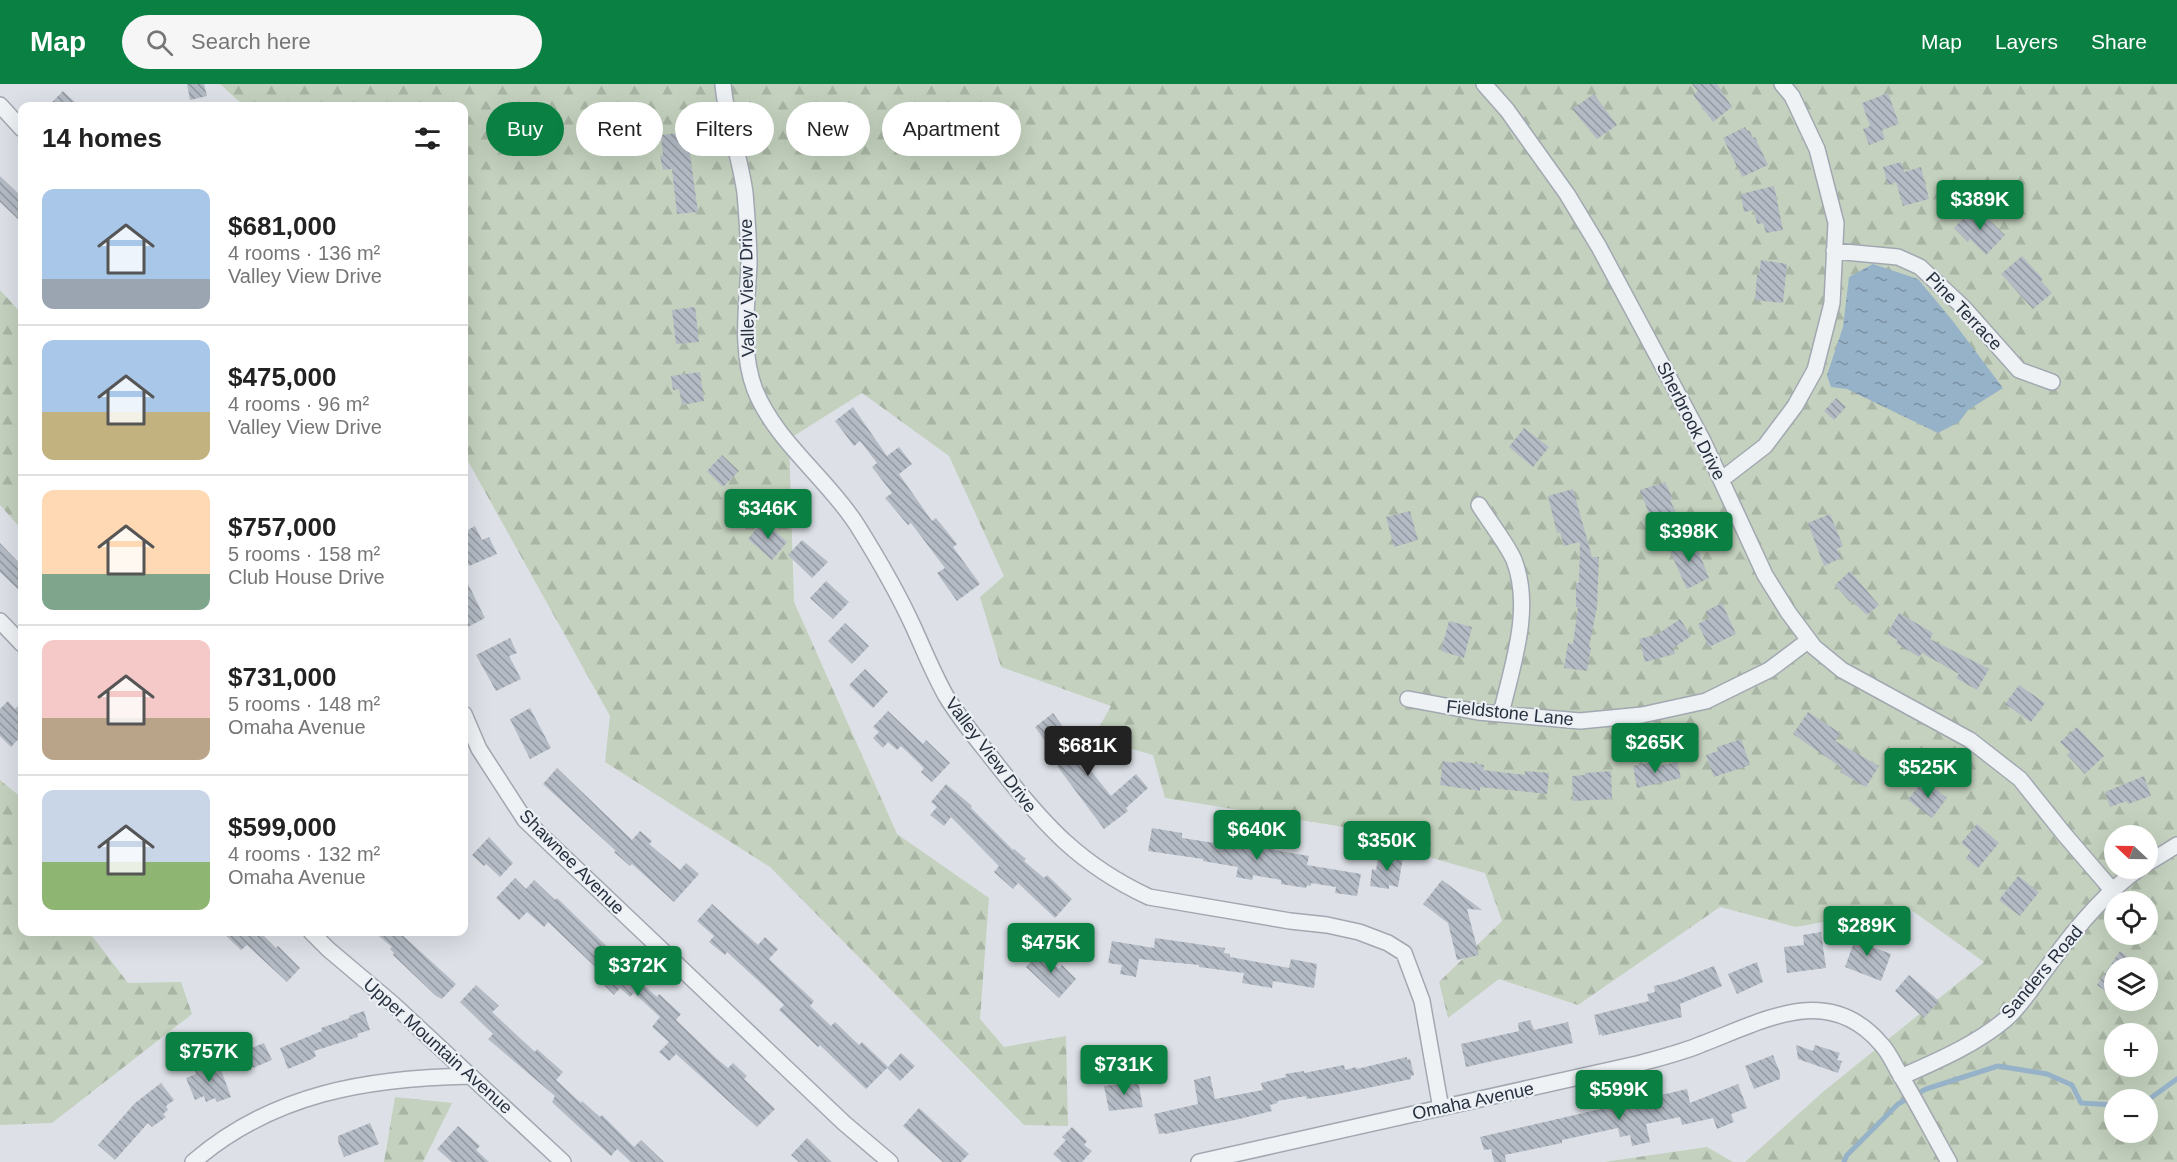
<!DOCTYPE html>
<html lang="en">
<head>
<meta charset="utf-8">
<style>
  :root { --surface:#fff; --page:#f6f6f6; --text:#222; --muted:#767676; --line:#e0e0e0; --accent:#0b8043 }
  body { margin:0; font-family:Arial,sans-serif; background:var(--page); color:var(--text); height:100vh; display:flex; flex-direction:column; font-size:22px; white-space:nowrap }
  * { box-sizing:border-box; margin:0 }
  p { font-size:20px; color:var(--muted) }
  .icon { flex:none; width:33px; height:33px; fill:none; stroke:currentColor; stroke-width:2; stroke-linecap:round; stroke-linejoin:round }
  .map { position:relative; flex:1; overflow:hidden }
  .side { position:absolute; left:18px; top:18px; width:450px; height:834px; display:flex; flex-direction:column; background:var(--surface); border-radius:12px; box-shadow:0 6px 24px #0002 }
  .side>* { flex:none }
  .guide { position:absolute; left:486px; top:18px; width:570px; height:54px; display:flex; gap:12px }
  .needle { width:39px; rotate:292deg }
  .tools { position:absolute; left:2104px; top:741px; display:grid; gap:12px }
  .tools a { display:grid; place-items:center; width:54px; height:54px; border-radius:50%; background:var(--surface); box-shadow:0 6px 24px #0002; font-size:30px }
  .price { position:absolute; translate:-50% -51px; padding:0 14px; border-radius:6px; background:var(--accent); color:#fff; font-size:20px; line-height:39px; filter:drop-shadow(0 2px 3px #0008) }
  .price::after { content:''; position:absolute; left:50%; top:36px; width:18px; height:14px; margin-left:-9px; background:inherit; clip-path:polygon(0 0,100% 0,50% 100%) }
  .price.on { background:#222; color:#fff }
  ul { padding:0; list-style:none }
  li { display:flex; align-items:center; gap:18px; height:150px; padding:0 24px }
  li+li { border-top:2px solid var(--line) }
  li span { display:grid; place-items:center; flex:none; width:168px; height:120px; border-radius:12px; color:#555 }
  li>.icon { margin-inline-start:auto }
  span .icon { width:72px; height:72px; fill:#fffc; stroke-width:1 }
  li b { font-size:26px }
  h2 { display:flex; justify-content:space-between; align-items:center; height:72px; padding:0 24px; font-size:26px }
  .pill { padding:0 21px; border-radius:27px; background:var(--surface); box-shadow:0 6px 24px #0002; font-size:21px; line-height:54px }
  .pill.on { background:var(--accent); color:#fff }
  header { display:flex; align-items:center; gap:36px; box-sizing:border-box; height:84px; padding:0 30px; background:var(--accent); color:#fff }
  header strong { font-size:28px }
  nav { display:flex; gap:33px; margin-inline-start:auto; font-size:21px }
  .search { width:420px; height:54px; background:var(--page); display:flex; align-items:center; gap:15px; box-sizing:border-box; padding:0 21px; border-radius:33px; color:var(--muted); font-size:22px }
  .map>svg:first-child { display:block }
</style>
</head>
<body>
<header>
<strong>Map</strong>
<div class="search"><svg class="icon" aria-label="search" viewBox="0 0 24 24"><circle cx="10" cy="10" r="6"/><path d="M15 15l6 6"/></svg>Search here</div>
<nav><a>Map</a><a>Layers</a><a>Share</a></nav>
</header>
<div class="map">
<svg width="2177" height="1078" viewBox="0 0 2177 1078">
  <defs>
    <pattern id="forest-firs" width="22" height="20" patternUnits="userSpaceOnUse" patternTransform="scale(1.5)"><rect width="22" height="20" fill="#c4d1be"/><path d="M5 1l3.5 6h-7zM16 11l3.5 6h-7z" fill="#a8b4a4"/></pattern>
    <pattern id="water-ripples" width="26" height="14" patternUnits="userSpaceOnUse" patternTransform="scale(1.5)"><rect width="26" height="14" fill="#96b2c8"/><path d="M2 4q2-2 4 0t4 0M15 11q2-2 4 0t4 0" fill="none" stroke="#7a91a4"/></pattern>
    <pattern id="building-back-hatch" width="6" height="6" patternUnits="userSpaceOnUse" patternTransform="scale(1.5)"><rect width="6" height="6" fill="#b4bbc4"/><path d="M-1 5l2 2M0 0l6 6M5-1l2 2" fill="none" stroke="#9298a1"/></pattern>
  </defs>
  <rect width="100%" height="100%" fill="#dde1e7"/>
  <path fill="url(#forest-firs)" fill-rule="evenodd" d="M220 0H2177V1078H1745L1824 1007 1984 878 1907 823 1796 843 1720 823 1578 921 1499 895 1448 934 1439 898 1502 837 1485 789 1428 773 1356 745 1165 714 1153 671 1093 654 1111 622 1001 583 980 513 1004 492 949 372 862 309 789 355 794 518 897 750 989 814 980 935 1004 963 1066 952 1068 1042 1024 1041 770 783 605 678 610 632 464 370V22H244ZM2115 752H2148V784H2115ZM2115 818H2148V850H2115ZM2115 884H2148V916H2115ZM2115 950H2148V982H2115ZM2115 1016H2148V1048H2115Z
    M0 206 22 230V446L0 421Z
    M0 696 22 714V848H89L128 899 181 898 192 930 52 1039 0 1041Z
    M395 1013 452 1019 423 1078H384Z
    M1707 1063 1733 1078H1604Z"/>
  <path fill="url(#water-ripples)" d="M1873 180 1918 195 1952 236 2003 304 1968 326 1959 338 1938 349 1847 305 1831 303 1827 291 1843 243 1849 193Z"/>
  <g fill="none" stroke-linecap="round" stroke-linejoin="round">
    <path stroke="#96b2c8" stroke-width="5" d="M2148 1016 2177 995
      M1844 1078 1847 1071 1898 1020 1926 1005 1998 982 2047 990 2072 1001 2081 1019 2115 1021"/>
  </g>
  <path fill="url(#building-back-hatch)" d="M187 0H204L207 12 190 16Z
    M1692 0H1717L1732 23 1713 38 1693 11 1698 7Z
    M63 7 79 22H48Z
    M1888 9 1899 40 1882 46 1885 55 1869 61 1863 45 1870 42 1862 19Z
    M1594 10 1617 41 1597 55 1572 25Z
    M1745 43 1747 47 1749 46 1753 54 1755 53 1768 81 1742 93 1723 54Z
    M687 48 698 128 677 130 672 85 663 86 660 72 663 71 661 51Z
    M1901 78 1904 88 1921 83 1929 115 1903 122 1896 98 1888 101 1883 83Z
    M0 92 22 113V139L0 118Z
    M1774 102 1783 146 1766 149 1763 139 1757 140 1754 126 1744 128 1741 110Z
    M1975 122 2005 151 1986 171 1970 155 1968 158 1954 144Z
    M2022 172 2043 195 2041 197 2052 209 2033 225 2001 190Z
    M1761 176 1787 180 1783 219 1755 216 1757 191H1759Z
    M695 223 699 258 676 260 672 226Z
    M700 288 704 317 682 321 679 305 673 306 671 292Z
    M1836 314 1846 323 1834 336 1824 327Z
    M853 323 887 372 899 363 912 380 899 390 932 437 936 434 957 460 953 463 980 500 957 517 937 489 945 484 911 439 908 441 885 414 892 409 872 383 877 379 860 357 854 362 835 337Z
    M1524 344 1549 363 1533 383 1509 363Z
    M722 371 739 387 723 403 707 387Z
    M1665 398 1673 415 1670 416 1678 433 1654 443 1640 406Z
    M1573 405 1592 473H1599L1597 523 1589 563 1591 564 1587 587 1564 584 1568 559 1573 560 1578 523H1576V499H1579L1580 458 1564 462 1560 448 1557 449 1548 412Z
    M1410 427 1418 456 1394 463 1386 433Z
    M1830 430 1843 462 1837 465 1841 474 1824 482 1808 439Z
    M763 437 787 458 772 476 748 455Z
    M475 442 482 456 489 453 497 470 469 482 464 470V448Z
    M1693 453 1709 494 1687 505 1669 465Z
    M802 456 828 478 812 494 788 471Z
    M0 459 22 482V509L0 488Z
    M1850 487 1879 521 1867 531 1852 517 1850 518 1835 501Z
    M464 492 485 534 464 545Z
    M826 497 849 518 833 535 810 514Z
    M1722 519 1736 550 1709 563 1698 540 1709 534 1706 527Z
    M1899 529 1933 549 1930 555 1989 585 1977 606 1956 594 1959 590 1922 569 1919 573 1896 559 1898 556 1887 550Z
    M1680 535 1691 552 1673 564 1675 570 1645 578 1639 555 1658 550Z
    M1449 537 1472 543 1464 574 1441 567Z
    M845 539 869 562 852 580 828 557Z
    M510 554 517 569 509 572 521 595 496 607 476 571Z
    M865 585 888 608 873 624 849 601Z
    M2019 601 2045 619 2031 638 2005 620Z
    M8 617 15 625 22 618V651L11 663 0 652V625Z
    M530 624 551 664 530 675 510 635Z
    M888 627 923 660 926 656 950 679 932 698 921 688 924 684 901 662 897 666 888 658 883 664 873 654 879 648 873 643Z
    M1808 628 1840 649 1835 657 1879 682 1866 703 1840 688 1842 684 1793 650Z
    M1053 629 1072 655 1068 658 1111 712 1136 690 1148 704 1126 724 1128 727 1104 745 1057 682 1061 679 1035 643Z
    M2077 643 2104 672 2085 690 2067 671 2070 668 2060 658Z
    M1741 655 1750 681 1714 693 1706 671 1718 667 1717 663Z
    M1443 677 1456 679 1457 677 1484 681 1483 686 1525 691V687L1549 689 1547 710 1480 703V707L1440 701Z
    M1658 677 1659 682 1677 678 1681 694 1637 704 1633 682Z
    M557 684 632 756 640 747 652 757 649 760 680 786 686 779 699 790 674 818 632 780 630 782 614 768 616 767 543 700Z
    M1611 687 1612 715 1573 717 1572 692 1585 691V689Z
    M2144 692 2151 712 2128 720 2127 717 2110 723 2105 708Z
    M1923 696 1947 714 1932 734 1908 716Z
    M946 700 972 722 971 724 1013 766 1014 765 1026 775 1024 777 1044 794 1047 791 1072 815 1055 834 1018 799 1013 805 994 788 999 782 951 733 944 742 930 731 937 723 931 718Z
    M1977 740 1999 759 1978 784 1966 774 1971 767 1961 759Z
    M1152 744 1182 749V754L1241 763 1242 760 1253 762 1254 758 1259 759 1261 750 1276 753 1274 766 1309 772 1307 781 1361 790 1357 812 1335 809 1336 803 1311 799V802L1307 801 1306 804 1281 800V796L1253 791 1252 796 1236 793 1238 783 1203 777V775L1148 767Z
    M489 753 513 779 500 793 486 780 484 782 472 771Z
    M1379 769 1403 773 1398 803 1389 801V805L1370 802 1372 785 1376 786Z
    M2018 792 2039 808 2020 832 1999 816Z
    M515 794 526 805 534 796 555 816 557 814 623 878 627 875 641 889 636 894 657 913 659 910 681 930 676 936 717 975 728 984 733 979 747 992 744 995 775 1025 757 1043 676 970 669 977 659 968 669 958 652 943 660 933 634 909 630 913 620 904 614 911 603 900 608 895 548 838 544 843 527 828 519 836 496 814Z
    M1442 796 1482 826 1467 825 1479 871 1457 876 1448 839 1423 820Z
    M712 820 758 861 765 853 778 865 769 875 814 917 810 922 831 942 835 938 859 961 862 958 888 983 901 969 915 982 900 997 887 984 866 1005 825 966 820 961 818 963 779 926 784 921 765 903 727 868 725 871 709 858 714 852 697 837Z
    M1855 845 1871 851 1867 861 1891 870 1881 897 1845 883 1853 861 1850 860Z
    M222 848H260L276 864 278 862 300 884 287 898 247 861 241 866Z
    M374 848H399L456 900 442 915 436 912 393 871 394 869 390 865 392 863Z
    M1821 848 1826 884 1787 889 1784 863 1804 861 1803 851Z
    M1155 854 1225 864 1224 869 1230 870V873L1289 884 1291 875 1317 880 1314 904 1273 897 1272 904 1242 899 1244 889 1199 883V881L1139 875 1136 893 1120 890 1122 881 1108 879 1112 857 1154 864Z
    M1040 867 1059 885 1062 881 1076 895 1059 914 1026 883Z
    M2120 867 2143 884H2120L2115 880V914L2097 901Z
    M1757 878 1763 898 1737 910 1728 890Z
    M1714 882 1722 902 1680 920 1682 933 1602 952V950L1599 951 1594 931 1649 917 1647 910 1655 908 1654 902 1675 897Z
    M1909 891 1939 917 1924 934 1895 907Z
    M476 901 499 922 492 928 535 968 537 965 563 988 556 996 581 1019 582 1017 600 1033 602 1031 634 1063 641 1056 664 1078H631L617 1065 611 1072 557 1023 552 1018 555 1012 488 955 493 950 460 918Z
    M364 927 370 946 357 950 358 953 314 967 316 972 312 975 288 985 280 964 322 947 321 944 350 934 349 932Z
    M1530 936 1534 946 1568 938 1573 959 1466 983 1461 960 1519 947 1518 939Z
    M264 959 272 976 253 984 246 966Z
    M1796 961 1813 967 1815 961 1840 969 1837 976 1842 977 1838 989 1798 975Z
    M1773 971 1780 989V995L1754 1005 1745 982Z
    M1407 973V976L1410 975 1414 991 1411 992V995L1334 1011 1307 1015 1306 1012 1277 1017 1278 1019 1270 1021 1272 1027 1235 1036 1165 1050V1049L1159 1050 1154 1030 1198 1020 1194 996 1210 992 1215 1015 1263 1006 1261 999 1286 993 1285 990 1304 987V989L1344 981 1345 986 1356 983 1357 985Z
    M217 975 231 1013 217 1018 215 1014 206 1018 204 1012 195 1016 186 994 196 990 194 984Z
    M1138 997 1143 1023 1109 1027 1104 1002Z
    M161 999 174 1016 166 1022 168 1026 163 1030 166 1033 152 1043 148 1039 115 1076 98 1061 135 1019Z
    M1738 1000 1747 1024 1731 1030 1734 1038 1717 1045 1713 1034 1682 1041 1680 1033 1646 1040 1650 1058 1632 1062 1630 1051 1620 1053 1618 1044 1562 1056V1059L1505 1071 1506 1078H1494L1491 1065 1484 1066 1480 1053 1687 1005 1690 1019Z
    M919 1024 969 1070 961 1078H943L903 1042Z
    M370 1039 379 1060 344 1073 338 1057V1052Z
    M458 1042 480 1062 476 1066 489 1078H452L437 1065Z
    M1072 1043 1087 1057 1084 1061 1092 1067 1082 1078H1062L1053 1070 1066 1056 1062 1053Z
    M807 1054 832 1078H799L791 1071Z"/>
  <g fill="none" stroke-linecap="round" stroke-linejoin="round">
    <defs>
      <path id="street" d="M723 0C726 37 740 72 745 109 747 133 749 157 749 181 747 222 740 267 755 306 776 358 827 394 857 441 877 473 897 507 913 542 924 566 933 589 946 612 961 637 980 659 998 682 1044 741 1080 781 1149 813L1290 837 1327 841 1359 848 1388 859 1404 869 1422 917 1440 1019 1443 1023
        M1484 0 1507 26 1567 110 1599 163 1703 357 1765 491 1788 528 1814 563 1842 586 1970 656 2020 695 2064 750 2113 807
        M0 21 22 45
        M1834 167 1898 173 1920 183 1963 223 2019 286 2052 298
        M1721 396 1765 362 1795 322 1815 286 1832 219 1836 139 1817 65 1792 12 1782 0
        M1479 421C1489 437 1507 460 1514 476 1533 525 1512 582 1501 630
        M0 537 22 560
        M1408 615 1478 628 1580 637 1642 631 1706 617 1769 586 1809 556
        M464 630 479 665 525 736 844 1039 890 1078
        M2148 779 2177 761
        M311 848 328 865 393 920 563 1078
        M1901 993C1937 977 1975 961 2006 935 2023 920 2035 899 2049 881 2074 846 2104 809 2140 784
        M193 1078C273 1009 368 994 470 992
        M1199 1078 1637 980C1659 974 1681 969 1702 960 1763 937 1828 898 1881 960 1888 967 1893 978 1898 987 1916 1017 1932 1048 1949 1078"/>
    </defs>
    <use href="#street" stroke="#a2a8b1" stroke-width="18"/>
    <use href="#street" stroke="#eff2f5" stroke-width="15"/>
  </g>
  <g text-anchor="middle" stroke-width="4.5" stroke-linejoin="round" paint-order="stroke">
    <g font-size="18" fill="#26303e" stroke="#ecf0f5">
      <text transform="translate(747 204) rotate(-91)" y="6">Valley View Drive</text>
      <text transform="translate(1964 227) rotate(46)" y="6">Pine Terrace</text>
      <text transform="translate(1691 337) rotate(63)" y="6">Sherbrook Drive</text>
      <text transform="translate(1510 629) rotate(6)" y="6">Fieldstone Lane</text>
      <text transform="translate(991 671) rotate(53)" y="6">Valley View Drive</text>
      <text transform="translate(572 778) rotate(45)" y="6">Shawnee Avenue</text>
      <text transform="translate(2042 888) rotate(-50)" y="6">Sanders Road</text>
      <text transform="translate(438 962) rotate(42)" y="6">Upper Mountain Avenue</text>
      <text transform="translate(1473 1017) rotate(-12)" y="6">Omaha Avenue</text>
    </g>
  </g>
</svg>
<div class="tools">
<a><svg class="needle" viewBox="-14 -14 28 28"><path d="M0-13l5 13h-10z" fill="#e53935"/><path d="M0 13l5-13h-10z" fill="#767676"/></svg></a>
<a><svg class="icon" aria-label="locate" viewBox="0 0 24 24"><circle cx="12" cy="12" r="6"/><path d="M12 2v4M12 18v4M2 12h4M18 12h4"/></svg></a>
<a><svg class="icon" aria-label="layers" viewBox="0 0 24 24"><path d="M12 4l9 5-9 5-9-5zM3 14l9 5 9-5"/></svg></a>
<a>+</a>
<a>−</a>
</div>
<b class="price" style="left:1980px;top:147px">$389K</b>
<b class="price" style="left:768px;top:456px">$346K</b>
<b class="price" style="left:1689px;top:479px">$398K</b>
<b class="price" style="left:1655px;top:690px">$265K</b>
<b class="price on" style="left:1088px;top:693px">$681K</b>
<b class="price" style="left:1928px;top:715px">$525K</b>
<b class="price" style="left:1257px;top:777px">$640K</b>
<b class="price" style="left:1387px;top:788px">$350K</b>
<b class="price" style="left:1867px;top:873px">$289K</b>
<b class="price" style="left:1051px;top:890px">$475K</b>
<b class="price" style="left:638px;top:913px">$372K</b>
<b class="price" style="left:209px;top:999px">$757K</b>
<b class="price" style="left:1124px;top:1012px">$731K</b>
<b class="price" style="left:1619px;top:1037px">$599K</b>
<div class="guide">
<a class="pill on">Buy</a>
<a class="pill">Rent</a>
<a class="pill">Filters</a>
<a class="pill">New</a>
<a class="pill">Apartment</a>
</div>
<section class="side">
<h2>14 homes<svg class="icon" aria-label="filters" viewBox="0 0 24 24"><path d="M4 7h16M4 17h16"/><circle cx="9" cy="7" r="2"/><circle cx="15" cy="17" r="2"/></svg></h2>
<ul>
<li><span style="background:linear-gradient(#a9c7e8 75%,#9aa5b1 0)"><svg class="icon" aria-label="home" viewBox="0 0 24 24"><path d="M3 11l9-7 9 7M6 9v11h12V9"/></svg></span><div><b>$681,000</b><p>4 rooms · 136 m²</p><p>Valley View Drive</p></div></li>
<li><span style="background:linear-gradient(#a9c7e8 60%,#c2b280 0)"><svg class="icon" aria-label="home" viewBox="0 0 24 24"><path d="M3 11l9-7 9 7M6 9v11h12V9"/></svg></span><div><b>$475,000</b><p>4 rooms · 96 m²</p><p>Valley View Drive</p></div></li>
<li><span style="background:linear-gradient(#ffd9b3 70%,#7fa58c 0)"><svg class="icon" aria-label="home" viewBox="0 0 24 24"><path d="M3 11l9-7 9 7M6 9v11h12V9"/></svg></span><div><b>$757,000</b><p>5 rooms · 158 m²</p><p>Club House Drive</p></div></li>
<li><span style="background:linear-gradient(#f6c9c9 65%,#b9a48a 0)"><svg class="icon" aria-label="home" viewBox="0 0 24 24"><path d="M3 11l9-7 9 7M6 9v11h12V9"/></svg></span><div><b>$731,000</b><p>5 rooms · 148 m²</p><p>Omaha Avenue</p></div></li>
<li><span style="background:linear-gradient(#c9d6e8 60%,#8fb573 0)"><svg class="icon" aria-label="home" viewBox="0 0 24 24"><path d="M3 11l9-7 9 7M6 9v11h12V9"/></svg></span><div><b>$599,000</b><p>4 rooms · 132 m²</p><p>Omaha Avenue</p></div></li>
</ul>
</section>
</div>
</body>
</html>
